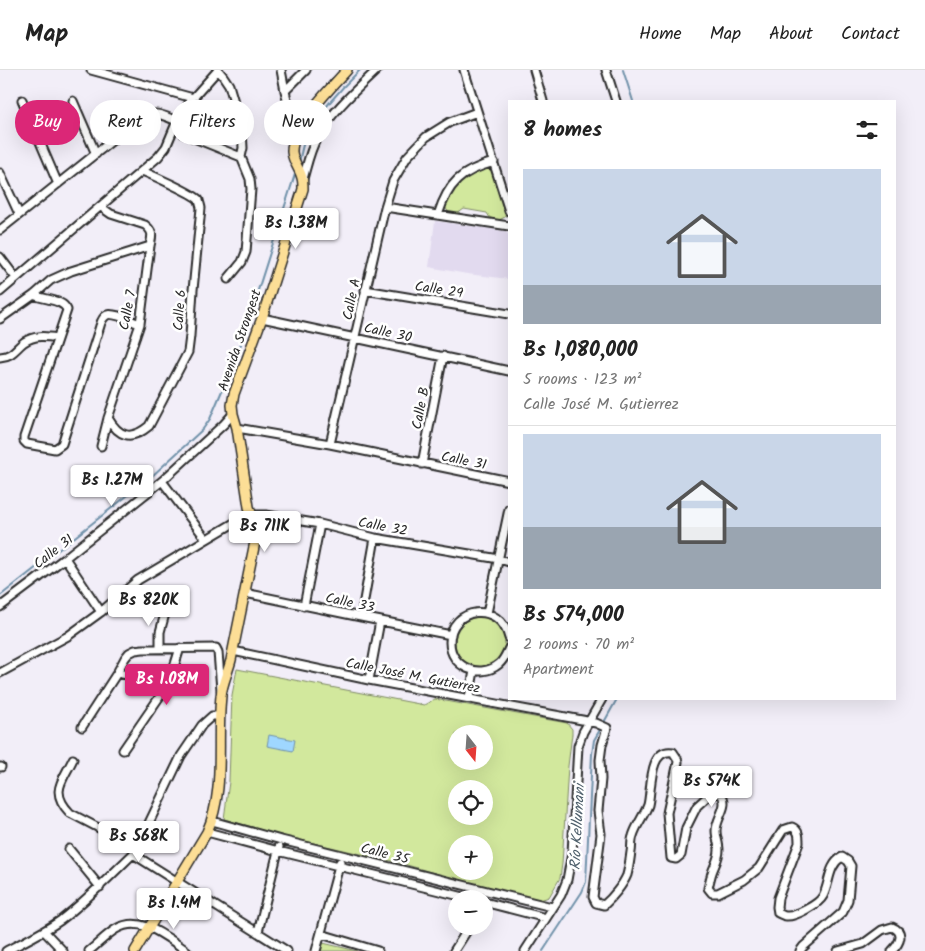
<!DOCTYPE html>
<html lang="en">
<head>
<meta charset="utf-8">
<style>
  :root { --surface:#fff; --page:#f2f2f2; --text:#222; --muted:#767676; --line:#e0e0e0; --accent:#db2777 }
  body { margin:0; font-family:Kalam,sans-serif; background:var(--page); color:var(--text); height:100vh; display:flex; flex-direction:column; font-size:19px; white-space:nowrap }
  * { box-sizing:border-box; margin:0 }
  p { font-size:16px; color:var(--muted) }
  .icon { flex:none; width:28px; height:28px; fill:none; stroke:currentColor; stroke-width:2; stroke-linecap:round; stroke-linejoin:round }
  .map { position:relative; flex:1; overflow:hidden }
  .drawer { position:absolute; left:508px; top:30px; width:388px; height:600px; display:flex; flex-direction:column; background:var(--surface); border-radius:0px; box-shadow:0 5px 20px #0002 }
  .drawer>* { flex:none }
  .guide { position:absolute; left:15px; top:30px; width:418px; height:45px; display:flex; gap:10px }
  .needle { width:32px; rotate:163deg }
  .tools { position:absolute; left:448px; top:655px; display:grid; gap:10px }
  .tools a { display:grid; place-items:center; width:45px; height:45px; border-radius:50%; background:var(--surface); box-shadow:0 5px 20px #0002; font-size:25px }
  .price { position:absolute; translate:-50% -42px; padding:0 11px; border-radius:5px; background:#fff; color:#222; font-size:16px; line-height:32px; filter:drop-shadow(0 1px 2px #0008) }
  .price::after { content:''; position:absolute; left:50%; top:30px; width:15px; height:11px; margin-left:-8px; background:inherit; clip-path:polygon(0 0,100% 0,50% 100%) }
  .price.current { background:var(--accent); color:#fff }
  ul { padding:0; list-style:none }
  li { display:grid; align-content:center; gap:10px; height:265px; padding:0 15px }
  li+li { border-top:1px solid var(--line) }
  li span { display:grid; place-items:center; height:155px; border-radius:0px; color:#555 }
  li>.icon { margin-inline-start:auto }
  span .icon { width:90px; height:90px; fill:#fffc; stroke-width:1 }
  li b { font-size:21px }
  h2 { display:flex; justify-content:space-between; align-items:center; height:60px; padding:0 15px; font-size:21px }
  .chip { padding:0 18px; border-radius:22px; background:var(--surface); box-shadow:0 5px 20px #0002; font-size:18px; line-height:45px }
  .chip.current { background:var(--accent); color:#fff }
  header { display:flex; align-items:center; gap:30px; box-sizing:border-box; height:70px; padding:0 25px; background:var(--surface); border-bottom:1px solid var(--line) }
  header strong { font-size:24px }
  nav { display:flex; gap:28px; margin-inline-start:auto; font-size:18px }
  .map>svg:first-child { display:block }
</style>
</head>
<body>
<header>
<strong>Map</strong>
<nav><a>Home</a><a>Map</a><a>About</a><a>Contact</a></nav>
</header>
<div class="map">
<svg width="925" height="881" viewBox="0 0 925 881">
  <rect width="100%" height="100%" fill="#f2eef8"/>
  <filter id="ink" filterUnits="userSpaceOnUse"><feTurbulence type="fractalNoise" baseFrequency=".02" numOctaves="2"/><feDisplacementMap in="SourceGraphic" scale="10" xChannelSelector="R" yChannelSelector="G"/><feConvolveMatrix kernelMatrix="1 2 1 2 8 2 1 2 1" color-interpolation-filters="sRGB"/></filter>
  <g filter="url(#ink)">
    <path fill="#e2daef" d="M435 151 504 161 507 163 509 165V209L467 204 429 197Z"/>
    <path fill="#d2e89d" stroke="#7e8a64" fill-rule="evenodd" d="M488 99 495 103 506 142 505 147 499 150 490 148 487 143 464 139 457 144 449 143 445 137C451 122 458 112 472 105 477 103 482 100 488 99Z
      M455 572a25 25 0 1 1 50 0a25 25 0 1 1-50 0Z
      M237 599 424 635 435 629 567 653 572 659V664L568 696 562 794 560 808 549 827 540 830 472 814 400 793 279 765 224 749 229 712 232 625ZM456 664H484V691H456ZM456 719H484V746H456ZM456 774H484V801H456Z
      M323 873 357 881H319Z"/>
    <path fill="#9fd7ff" stroke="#7192aa" d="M269 665 295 670 293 681 267 676Z"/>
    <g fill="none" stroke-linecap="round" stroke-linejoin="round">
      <path stroke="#7192aa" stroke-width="2" d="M623 0 633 31
        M299 92C301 85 302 76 305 69 317 45 341 18 360 0
        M0 526 151 407 203 359 210 349 238 283 296 101
        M603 654 617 629
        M543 881 582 822 586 812 592 684 594 670 601 658"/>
      <defs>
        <path id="minor" d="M91 0 193 28
          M218 0 223 6 229 15 242 59 243 78 241 87 250 109 251 119 246 182 242 192 228 209
          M281 0 285 21 296 66
          M464 0 509 141
          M534 0 543 31
          M606 0 616 31
          M285 21 306 0
          M22 30 58 114
          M73 31 96 84
          M184 64 241 87
          M0 103 19 144
          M303 109C307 95 310 80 317 68 329 44 357 19 377 0
          M101 137 111 144 145 155C154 162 152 166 150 176L140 254 108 348 101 376
          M385 137 509 156
          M438 145C448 113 461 101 494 92
          M0 160 143 46C155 40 166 47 177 51
          M0 187 16 208
          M365 220 509 244
          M0 222 158 87 166 77 177 51 193 28 218 0
          M34 225C44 230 63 229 67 240L24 367V371L27 374 55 379 62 374 100 256C101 252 103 247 107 245 114 242 133 252 140 254
          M262 248 509 301
          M0 249 34 225 51 210 71 201 150 176
          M0 287C13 286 15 279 24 272 35 265 45 266 57 268
          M108 348C119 367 131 371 149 356L188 282 190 266 193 220 201 138C201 137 199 131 199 130 194 124 152 105 142 101
          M237 358 330 374 509 411
          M330 374 385 137 393 111 407 87 426 67 450 52 477 42
          M422 394 443 286
          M162 411 206 469
          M65 488 101 542
          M245 523 361 547 451 565
          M304 536 320 454
          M0 537 65 488 162 411 224 354 233 344
          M487 543 509 439
          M361 547 375 468
          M509 568C500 530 450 537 450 572 450 597 480 610 499 594 504 590 506 584 509 578
          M160 578V562L166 540
          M233 581 369 610 582 650 596 653 607 658 602 675 600 690 601 709 598 741 601 764 593 827 596 833 604 835C612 828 623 815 627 805 629 798 630 789 631 782 632 777 631 771 633 766 636 755 644 746 648 735 652 720 648 678 673 682L677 688 678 692 667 743 671 788 676 789 681 785 686 758 697 736 708 726 713 723 721 724C730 736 716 747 716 761 716 767 719 774 719 780 719 790 713 797 711 806 710 810 709 814 708 818L712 823H718L744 810 759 798 783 760 792 757C799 760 799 766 799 773L778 828 777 837 778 843C781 844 783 846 786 846 795 847 819 834 823 826 830 813 828 795 842 787L848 791 851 796 848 830 843 842 803 877 800 881
          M0 603 68 566 101 542 138 510 244 447 252 445H266L320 454 375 468 499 489 509 492
          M117 603 169 613
          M369 610 380 551
          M469 628 474 601
          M82 657 117 603 125 588 129 583 135 580 143 579 216 578 218 582 221 620
          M123 680 169 613 180 578
          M73 689C63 711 49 721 70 743L137 778
          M0 697H1
          M212 751 281 770 552 837
          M207 762 278 781 472 829
          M69 779 100 817
          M133 784 287 881
          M484 832 546 848
          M44 861 63 881
          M258 862 279 777
          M321 864 378 881
          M6 881C25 871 44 862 61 850 87 830 110 806 133 784L137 778 181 686 202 655 212 646H220
          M89 881C98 874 106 865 116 859 142 844 167 868 187 881
          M316 881 340 792
          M454 881 470 856
          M525 881 561 825 567 810 572 783 578 676 583 662 602 629
          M838 881 863 874 882 860 892 857C905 862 900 873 892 881"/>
        <path id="major" d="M135 881 207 762C226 719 216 672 221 626 222 614 228 602 231 590 239 549 248 508 256 467L254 452 249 437 237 358 233 344 232 335 234 324 262 248 303 119C303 115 303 111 302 108 300 99 293 92 292 82 291 57 331 18 347 0"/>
      </defs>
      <use href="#minor" stroke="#2b2b2b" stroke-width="11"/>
      <use href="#major" stroke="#2b2b2b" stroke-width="12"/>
      <use href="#minor" stroke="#fff" stroke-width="7"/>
      <use href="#major" stroke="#fcde96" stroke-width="9"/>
    </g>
  </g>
  <g text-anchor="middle" stroke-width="5" stroke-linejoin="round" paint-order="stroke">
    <g font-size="14" fill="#2b2b2b" stroke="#fff">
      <text transform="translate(439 219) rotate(9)" y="5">Calle 29</text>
      <text transform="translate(351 229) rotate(-78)" y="5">Calle A</text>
      <text transform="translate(127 240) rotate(-79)" y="5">Calle 7</text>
      <text transform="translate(179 240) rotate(-86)" y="5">Calle 6</text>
      <text transform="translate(388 262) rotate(12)" y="5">Calle 30</text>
      <text transform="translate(239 270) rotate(-71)" y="5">Avenida Strongest</text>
      <text transform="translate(420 338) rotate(-79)" y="5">Calle B</text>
      <text transform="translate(464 390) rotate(11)" y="5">Calle 31</text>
      <text transform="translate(383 456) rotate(11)" y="5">Calle 32</text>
      <text transform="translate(53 481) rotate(-38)" y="5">Calle 31</text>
      <text transform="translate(350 532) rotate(12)" y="5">Calle 33</text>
      <text transform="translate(413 605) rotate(11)" y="5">Calle José M. Gutierrez</text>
      <text transform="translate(385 783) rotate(14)" y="5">Calle 35</text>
    </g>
    <g font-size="15" font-style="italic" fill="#4e5f6b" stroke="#fff">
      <text transform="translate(577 757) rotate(-87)" y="5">Río Kellumani</text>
    </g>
  </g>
</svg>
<div class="tools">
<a><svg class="needle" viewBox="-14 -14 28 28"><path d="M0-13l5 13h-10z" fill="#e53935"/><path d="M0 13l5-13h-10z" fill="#767676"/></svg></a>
<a><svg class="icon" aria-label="locate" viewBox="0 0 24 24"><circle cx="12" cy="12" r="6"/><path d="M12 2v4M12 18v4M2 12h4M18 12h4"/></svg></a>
<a>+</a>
<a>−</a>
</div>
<b class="price" style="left:296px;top:180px">Bs 1.38M</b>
<b class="price" style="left:112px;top:437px">Bs 1.27M</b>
<b class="price" style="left:265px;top:483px">Bs 711K</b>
<b class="price" style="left:149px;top:557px">Bs 820K</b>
<b class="price current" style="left:167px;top:636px">Bs 1.08M</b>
<b class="price" style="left:712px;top:738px">Bs 574K</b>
<b class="price" style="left:139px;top:793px">Bs 568K</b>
<b class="price" style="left:174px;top:860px">Bs 1.4M</b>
<div class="guide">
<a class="chip current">Buy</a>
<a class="chip">Rent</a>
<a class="chip">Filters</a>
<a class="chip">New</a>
</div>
<section class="drawer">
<h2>8 homes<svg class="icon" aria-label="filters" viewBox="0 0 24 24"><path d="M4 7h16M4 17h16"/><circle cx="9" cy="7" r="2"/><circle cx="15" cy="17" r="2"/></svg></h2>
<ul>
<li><span style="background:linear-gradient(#c9d6e8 75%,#9aa5b1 0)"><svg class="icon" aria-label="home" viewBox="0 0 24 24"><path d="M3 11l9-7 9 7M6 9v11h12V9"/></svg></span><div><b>Bs 1,080,000</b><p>5 rooms · 123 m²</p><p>Calle José M. Gutierrez</p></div></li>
<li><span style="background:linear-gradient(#c9d6e8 60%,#9aa5b1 0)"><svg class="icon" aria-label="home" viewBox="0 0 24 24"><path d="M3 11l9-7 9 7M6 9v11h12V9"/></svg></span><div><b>Bs 574,000</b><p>2 rooms · 70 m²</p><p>Apartment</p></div></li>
</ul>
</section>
</div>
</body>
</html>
